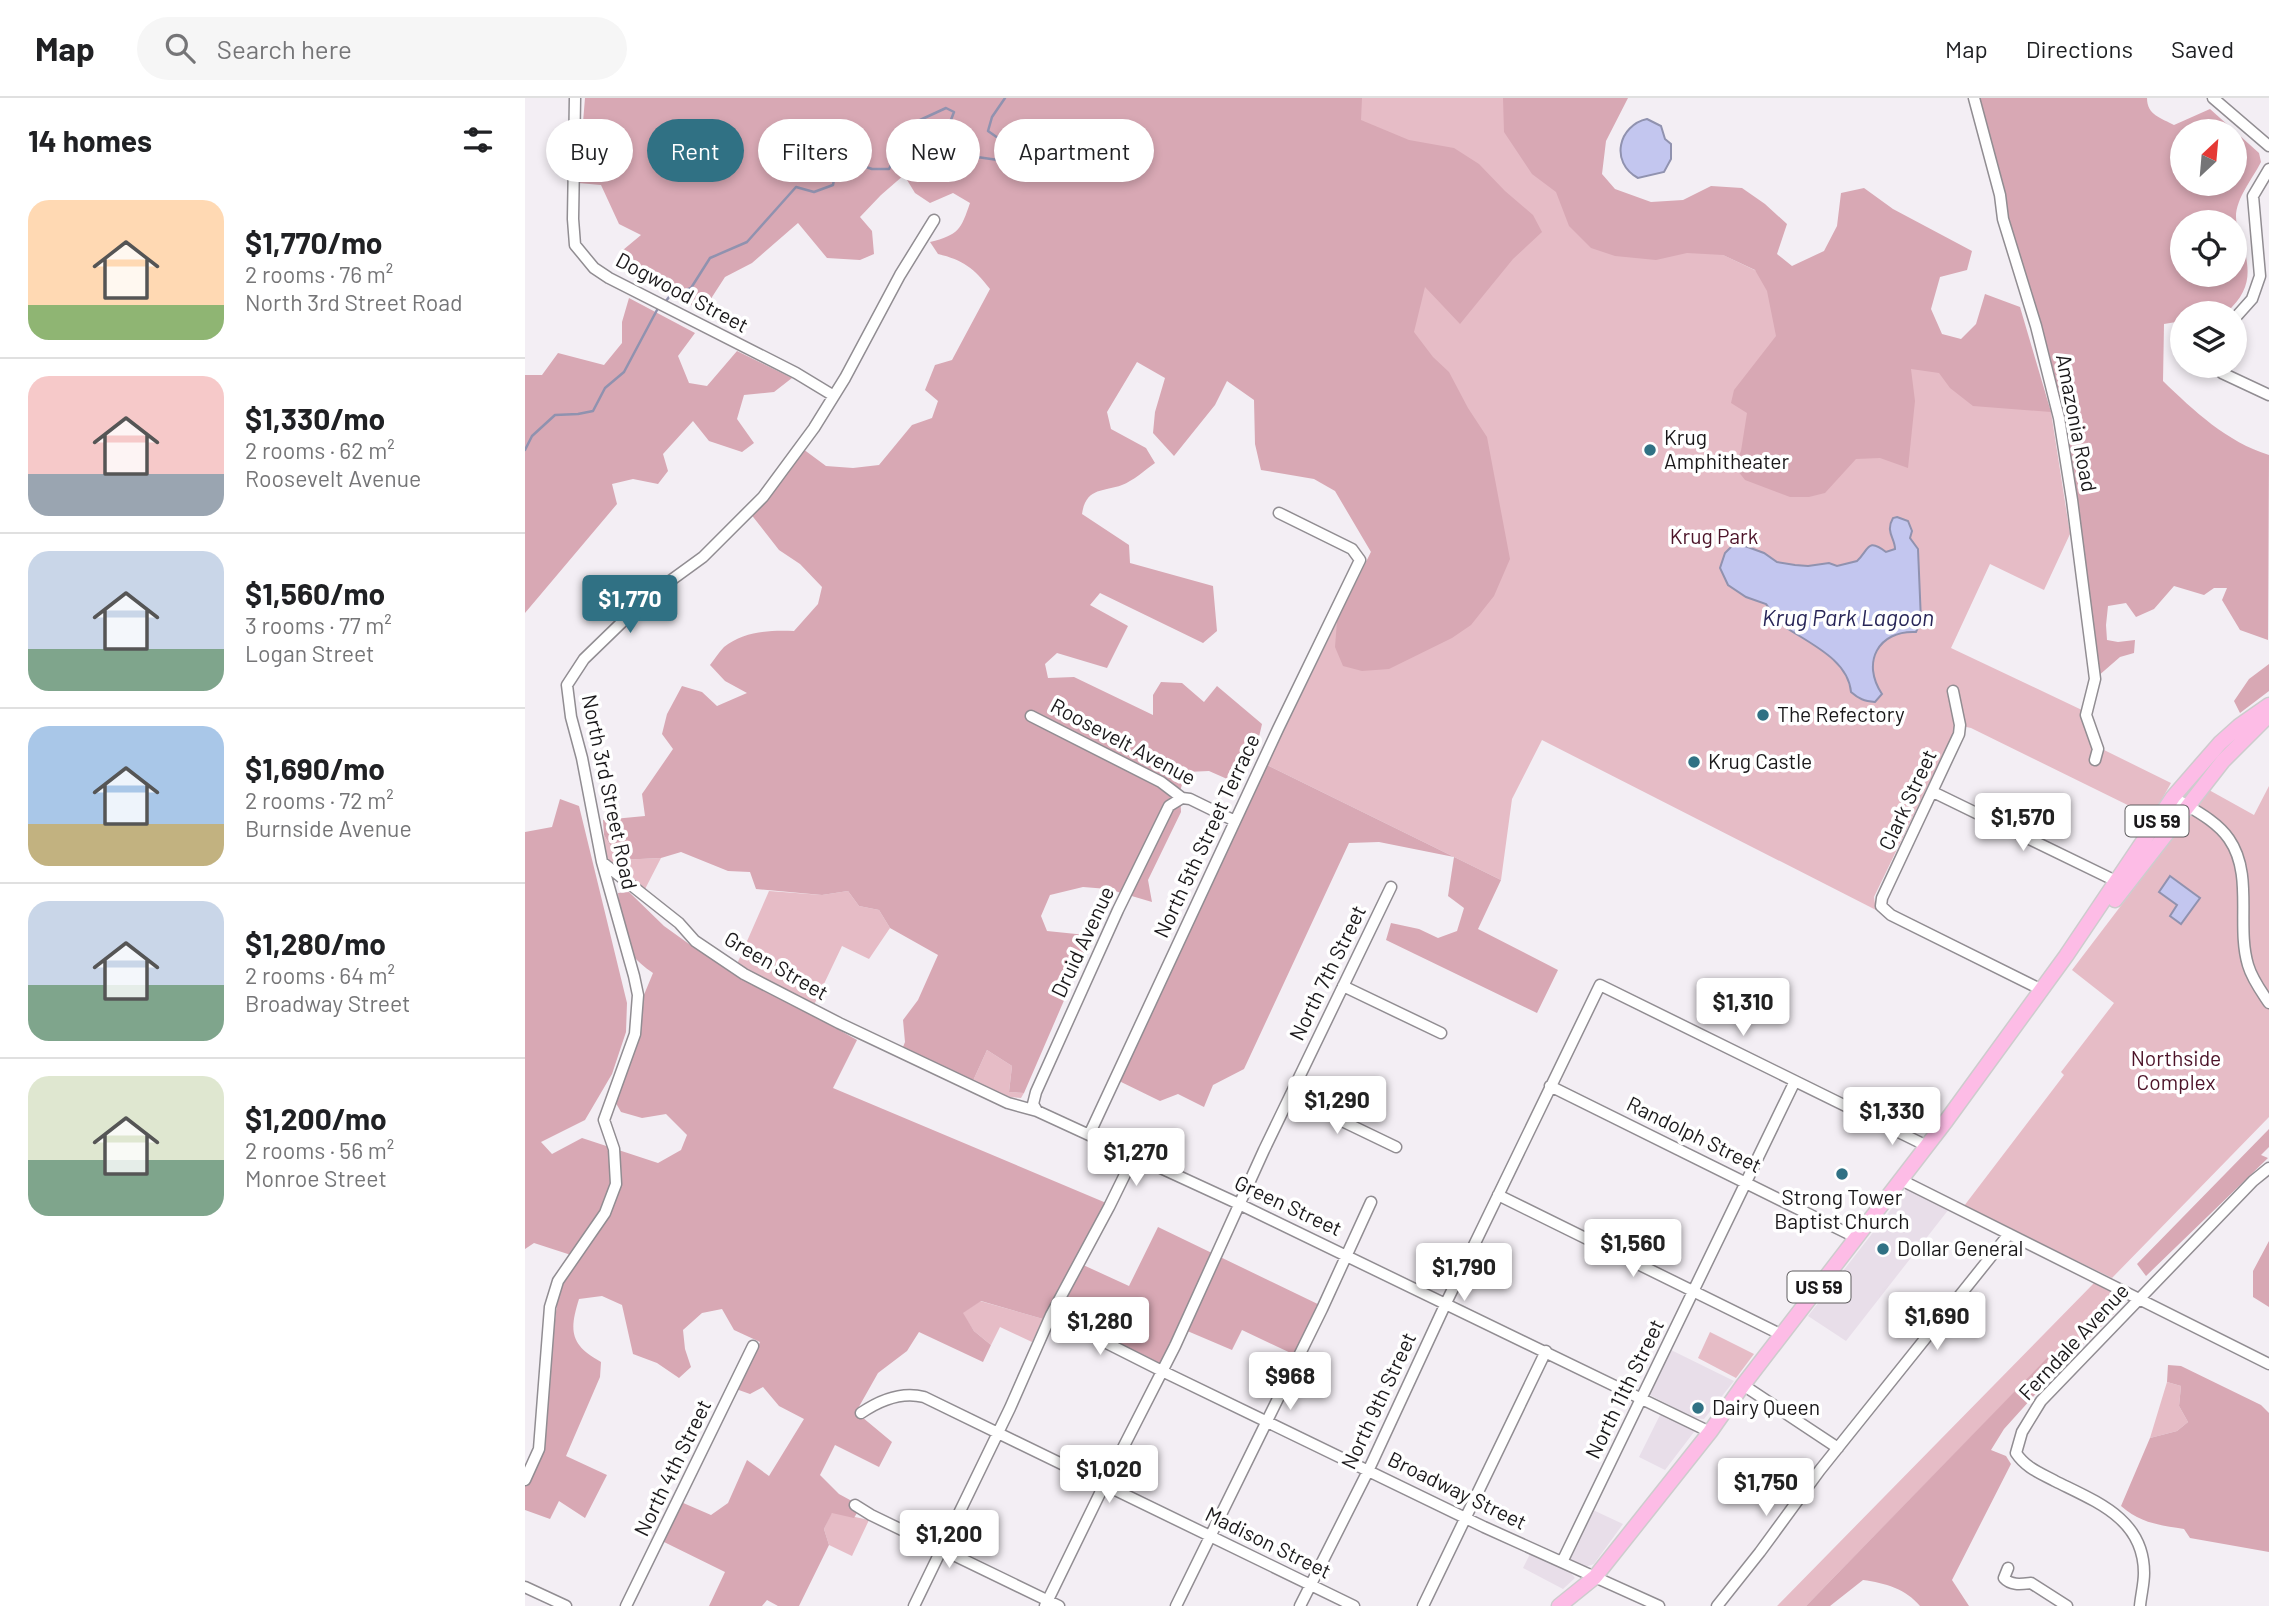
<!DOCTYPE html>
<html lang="en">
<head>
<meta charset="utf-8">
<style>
  :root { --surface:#fff; --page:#f6f6f6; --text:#202124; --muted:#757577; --line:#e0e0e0; --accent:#307184 }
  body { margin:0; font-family:Barlow,sans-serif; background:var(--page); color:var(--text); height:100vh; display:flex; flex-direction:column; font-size:26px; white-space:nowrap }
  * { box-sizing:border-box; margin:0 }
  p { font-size:23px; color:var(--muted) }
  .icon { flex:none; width:38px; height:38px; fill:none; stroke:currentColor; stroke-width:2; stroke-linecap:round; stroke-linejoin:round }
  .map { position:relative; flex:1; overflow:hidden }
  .side { display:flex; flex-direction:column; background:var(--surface); width:525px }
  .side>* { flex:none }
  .banner { position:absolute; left:21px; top:21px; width:665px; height:63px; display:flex; gap:14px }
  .needle { width:46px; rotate:26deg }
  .fabs { position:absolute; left:1645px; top:21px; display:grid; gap:14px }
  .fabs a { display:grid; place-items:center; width:77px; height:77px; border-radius:50%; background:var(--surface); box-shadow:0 4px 10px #0003; font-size:35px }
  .price { position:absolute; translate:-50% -60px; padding:0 16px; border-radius:7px; background:#fff; color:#222; font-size:23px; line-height:46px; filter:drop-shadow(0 2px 4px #0008) }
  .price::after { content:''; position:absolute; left:50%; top:42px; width:21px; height:16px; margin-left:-10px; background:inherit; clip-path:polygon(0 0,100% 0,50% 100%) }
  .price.current { background:var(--accent); color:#fff }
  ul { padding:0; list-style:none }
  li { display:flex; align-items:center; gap:21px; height:175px; padding:0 28px }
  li+li { border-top:2px solid var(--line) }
  li span { display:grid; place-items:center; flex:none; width:196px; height:140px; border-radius:21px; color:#555 }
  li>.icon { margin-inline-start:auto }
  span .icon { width:84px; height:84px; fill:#fffc; stroke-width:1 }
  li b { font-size:30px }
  h2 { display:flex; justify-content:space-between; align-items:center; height:84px; padding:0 28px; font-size:30px }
  .tag { padding:0 24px; border-radius:32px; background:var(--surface); box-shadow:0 4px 10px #0003; font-size:24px; line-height:63px }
  .tag.current { background:var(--accent); color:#fff }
  header { display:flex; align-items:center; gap:42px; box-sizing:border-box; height:98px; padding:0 35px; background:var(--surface); border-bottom:2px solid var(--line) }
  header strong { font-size:33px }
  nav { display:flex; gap:38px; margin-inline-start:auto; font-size:24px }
  .search { width:490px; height:63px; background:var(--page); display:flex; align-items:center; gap:18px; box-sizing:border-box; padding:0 24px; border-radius:38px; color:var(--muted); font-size:26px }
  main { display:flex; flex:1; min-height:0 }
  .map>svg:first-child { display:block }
</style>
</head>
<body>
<header>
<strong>Map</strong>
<div class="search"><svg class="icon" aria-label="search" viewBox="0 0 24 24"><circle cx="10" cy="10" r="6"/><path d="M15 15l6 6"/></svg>Search here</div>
<nav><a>Map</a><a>Directions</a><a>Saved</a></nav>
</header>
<main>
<section class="side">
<h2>14 homes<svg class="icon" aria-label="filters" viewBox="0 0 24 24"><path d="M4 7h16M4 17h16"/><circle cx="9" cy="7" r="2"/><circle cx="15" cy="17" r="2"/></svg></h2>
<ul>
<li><span style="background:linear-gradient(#ffd9b3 75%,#8fb573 0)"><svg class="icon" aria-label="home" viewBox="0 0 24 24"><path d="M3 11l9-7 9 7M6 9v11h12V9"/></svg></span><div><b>$1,770/mo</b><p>2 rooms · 76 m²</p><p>North 3rd Street Road</p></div></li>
<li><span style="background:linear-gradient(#f6c9c9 70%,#9aa5b1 0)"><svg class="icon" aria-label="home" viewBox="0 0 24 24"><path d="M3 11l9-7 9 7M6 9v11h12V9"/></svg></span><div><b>$1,330/mo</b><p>2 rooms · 62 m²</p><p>Roosevelt Avenue</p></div></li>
<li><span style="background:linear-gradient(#c9d6e8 70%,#7fa58c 0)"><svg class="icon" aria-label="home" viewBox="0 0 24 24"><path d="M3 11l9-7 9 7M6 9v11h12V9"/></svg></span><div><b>$1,560/mo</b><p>3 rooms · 77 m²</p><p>Logan Street</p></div></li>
<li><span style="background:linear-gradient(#a9c7e8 70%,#c2b280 0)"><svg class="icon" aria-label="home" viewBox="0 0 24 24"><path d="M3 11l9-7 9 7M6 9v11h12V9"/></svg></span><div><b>$1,690/mo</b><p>2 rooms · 72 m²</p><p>Burnside Avenue</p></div></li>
<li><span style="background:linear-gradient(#c9d6e8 60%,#7fa58c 0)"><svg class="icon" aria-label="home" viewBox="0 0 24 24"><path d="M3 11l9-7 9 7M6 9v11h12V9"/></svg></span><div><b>$1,280/mo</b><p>2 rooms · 64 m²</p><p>Broadway Street</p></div></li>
<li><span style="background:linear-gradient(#dfe7d0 60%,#7fa58c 0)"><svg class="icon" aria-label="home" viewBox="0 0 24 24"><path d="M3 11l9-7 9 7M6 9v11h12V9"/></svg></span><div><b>$1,200/mo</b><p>2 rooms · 56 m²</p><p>Monroe Street</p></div></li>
</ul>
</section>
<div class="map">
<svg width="1744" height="1508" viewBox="0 0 1744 1508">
  <rect width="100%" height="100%" fill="#f3eef4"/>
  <path fill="#e8dee9" d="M1381 1092H1386L1424 1111 1321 1243 1283 1218Z
    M1144 1251 1209 1283 1179 1321 1169 1320 1123 1296Z
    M1136 1315 1168 1331 1169 1334 1140 1372 1114 1359Z
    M1068 1412 1098 1426 1069 1466 1060 1469 1048 1464 1045 1459Z
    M1006 1454 1044 1473 1050 1480 1038 1491 998 1470Z"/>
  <path fill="#e6bcc6" d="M513 0H1060L1025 74 1526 314 1545 436 1519 492 1465 466 1426 550 1559 613C1557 629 1563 640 1575 650L1646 685 1627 719 1446 630 1432 627 1349 799 1351 812 1017 642 987 701 976 782 742 667 846 454 907 322Z
    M1744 688V1019L1587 1180 1439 1108 1539 977 1536 974 1589 905 1547 872 1684 692 1729 717Z
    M79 737 94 762 136 760 117 797C97 780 76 766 79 737Z
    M244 793 297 797 323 793 334 808 354 812 365 830 344 861 317 848 288 909 212 866Z
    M462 952 487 968 484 994 499 995 496 1000 477 998 447 985Z
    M1570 1184 1596 1200 1591 1214 1534 1270 1523 1260 1281 1508H1252Z
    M455 1203 518 1221 507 1244 475 1229 466 1247 449 1233 437 1215Z
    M1185 1234 1229 1256 1211 1280 1173 1260Z
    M1642 1284 1656 1288 1654 1308 1663 1324 1652 1333 1625 1340Z
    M307 1414 344 1422 327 1458 304 1447 299 1431Z"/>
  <path fill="#d8a8b4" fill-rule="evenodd" d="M60 0H837L836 22 884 42 929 50 954 66 980 93 1008 117 1017 134 988 161 935 226 900 189 889 234 908 259 924 274 943 310 962 339 985 461 969 498 946 527 927 540 864 571 837 573 818 568 810 549 812 523 846 454 810 393 789 381 736 372 730 346 729 302 702 283 690 307 649 358 628 335 630 314 640 280 612 264 582 314 586 331 621 350 630 365C620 372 608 383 597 387 578 394 561 389 557 416L604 447 605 465 688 488 692 533 678 545 575 495 565 507 603 528 582 570 532 555 520 566 523 580 549 579 628 617V597L636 584 657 585 679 604 692 588 737 626C732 648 727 670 709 684L684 673 661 674 655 693 656 714 623 782 627 804 583 791 558 789 525 797 516 818 522 833 561 837 563 847 499 995 484 994 487 968 462 952 447 985 376 954 380 944 378 922 393 902 413 857 365 830 354 812 334 808 323 793 297 797 231 791 225 774 203 773 156 754 136 760 94 762 79 737 78 722 120 718 117 696 148 651 137 636 142 616 157 588 177 594 192 608 222 595 200 583 185 567C189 562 194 554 199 549 219 533 245 532 269 533L293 506 297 489 275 466 254 452 225 415 278 351 301 368 328 370 354 367 387 327 407 320 413 303 400 292 410 267 427 262 465 191C449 170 438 162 413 156L405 144C434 137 436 131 445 105L428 95 405 105 390 95 379 77 356 97 335 119 347 133 349 156 335 162 302 160 273 125 227 165 200 179 178 213 98 173V152L116 137 94 126 76 87 53 85Z
    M978 0H1103L1081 43 1077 76 1090 91 1126 104 1158 102 1186 88 1217 90 1240 106 1262 126 1252 156 1267 168 1299 153 1312 128 1316 95 1339 90 1368 111 1447 153 1442 172 1415 179 1406 211 1417 236 1436 241 1451 226 1460 196 1495 209 1526 314 1448 308 1425 290 1414 275 1386 271 1390 303 1383 370 1355 360 1331 361 1300 395 1284 399H1265L1220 382 1209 368 1216 353 1222 315 1206 305 1209 292 1251 238 1242 193 1230 172 1198 157 1162 155 1131 162 1090 158 1066 150 1044 128 1031 94 1007 76 979 34Z
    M1451 0H1622C1622 17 1636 20 1649 27L1685 11 1734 55 1736 64C1728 80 1711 100 1711 119 1711 126 1715 134 1717 141 1725 173 1728 190 1701 215H1657V223L1639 226 1638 283C1669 313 1702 344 1744 357L1743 542 1715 532 1697 502 1702 490H1689L1679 497 1649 488 1629 511 1611 519 1601 505 1583 508 1581 527 1582 542 1593 544 1610 542 1609 555 1595 559 1572 579 1535 316ZM1657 33H1710V86H1657ZM1657 124H1710V177H1657Z
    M104 200 170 235 153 258 164 285 182 288 212 253 267 280 249 294 219 297 212 321 229 345 217 354 184 343 168 323 138 356 143 373 133 386 108 381 87 386 92 406 0 515V277H17L33 255 79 267 97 245V224Z
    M1744 566V593L1715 615 1709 603 1724 581Z
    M742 667 976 782 953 831 1033 872 1012 915 861 842 866 825 894 831 913 840 932 833 939 810 923 798 929 759 854 744 824 745 719 971 688 987 679 1009 653 996 635 1003 592 982Z
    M35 701 54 708 102 905 101 934 87 976 60 1022 16 1044 27 1056 57 1040 133 1065 156 1052 162 1037 141 1016 117 1020 96 1014 88 1000 116 904 128 875C92 850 97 835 93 795L104 794 139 828 171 851 332 942 308 990 586 1107 556 1166 604 1188 633 1129 801 1210 770 1257 717 1232 707 1252 660 1232 638 1278 518 1221 456 1203 438 1215 449 1233 466 1247 458 1264 394 1234 382 1253 353 1275 331 1314 367 1344 354 1369 310 1347 295 1377 314 1396 336 1408 329 1420 307 1415 299 1431 304 1447 274 1508H253L242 1502 237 1508H184L200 1474 137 1443 156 1404 186 1417 203 1405 222 1362 244 1378 279 1321 254 1308 238 1289 225 1296 211 1291 235 1244 209 1232 197 1211 177 1215 158 1232 160 1251 166 1269 154 1280 132 1265 108 1256 97 1207 77 1198 54 1201C44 1233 45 1247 76 1264L75 1279 41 1358 82 1377 60 1420 34 1403 25 1421 0 1412V1385L17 1334 33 1197 46 1157 9 1145 0 1151V734L27 729Z
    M1744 1031V1049L1736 1057 1743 1060 1621 1178 1612 1166Z
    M1744 1143V1209L1728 1199V1173Z
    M1523 1259 1534 1270 1479 1331 1466 1352 1481 1358 1486 1366 1427 1482 1444 1508H1395C1381 1491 1360 1485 1338 1482L1305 1508H1281Z
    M1643 1267 1656 1268 1736 1307 1744 1315V1454L1665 1440 1659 1431C1634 1427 1615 1425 1596 1408L1625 1340 1652 1333 1663 1324 1654 1308 1656 1288 1642 1284Z"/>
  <path fill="#c3c6ef" stroke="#9092af" stroke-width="2" d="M1122 21 1136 28 1140 41 1146 46V61L1139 74 1113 80C1084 64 1094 27 1122 21Z
    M1372 419 1383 423 1387 433 1385 440 1393 451 1396 523 1391 534C1353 532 1336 565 1357 596L1350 604C1339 603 1334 601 1326 594 1323 559 1278 543 1253 524 1247 519 1246 512 1241 506L1221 499 1203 487 1195 470 1200 455 1208 447 1220 448 1239 455 1252 464 1270 467 1283 468 1304 465 1312 468 1332 463C1344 452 1342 439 1361 454L1370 451C1370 440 1360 434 1368 420Z
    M1645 778 1675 800 1656 826 1645 818 1652 807 1634 794Z"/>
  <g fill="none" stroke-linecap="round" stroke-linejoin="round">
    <path stroke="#9092af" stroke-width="2.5" d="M141 203 144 199 166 190 185 160 222 144 271 89 289 94 308 87 311 69 320 62 347 71H364L378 44 395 22 421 10 429 14 417 45 438 57 473 62 488 54V43L473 40 463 33 467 19 480 0
      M0 352 7 338 30 317 53 316 68 313 80 290 99 274 132 212"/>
    <defs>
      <path id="minor" d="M50 0 48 121 50 147 69 170 84 180 271 275 309 298
        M1449 0 1475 97 1478 121 1511 228 1534 320 1547 402 1570 581 1561 617 1573 651 1570 662
        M1688 0 1744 48
        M1710 220 1727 201 1735 178 1728 98 1744 71
        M1690 268 1697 275 1744 297
        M1428 593 1435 627 1434 636 1357 800 1356 808 1366 817 1517 892
        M506 618 636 684 657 700 665 701 710 723
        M1408 694 1597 786
        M1648 699C1667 711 1691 722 1704 741 1729 777 1711 827 1723 867 1727 881 1736 893 1744 905
        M77 764 154 825 170 843 219 876 314 925 483 1005 512 1013 714 1106 1185 1334
        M818 888 916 935
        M1025 988 1332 1140
        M765 998 871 1049
        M512 1013 508 1006 511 994 593 812 644 708 657 700
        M564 1037 753 631 835 462 827 451 754 415
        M1376 1082 1744 1266
        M973 1097 1257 1237
        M526 1217 637 1273 959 1429 1134 1508
        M1218 1287 1313 1350
        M336 1315C355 1302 376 1293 399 1299L829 1508
        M0 1382 14 1351 25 1209 33 1183 80 1115 91 1086 89 1051 79 1022 110 936 113 897 109 878 77 764 57 660 46 619 42 587 59 561 123 499 178 459 238 399 289 330 320 280 375 177 409 122
        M330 1407 346 1417 534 1508
        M1037 1464 1270 983
        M1483 1470 1479 1480C1486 1488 1497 1486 1506 1485L1542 1508
        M0 1489 41 1508
        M101 1508 228 1248
        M389 1508 485 1310 526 1217 584 1109 609 1058
        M520 1508 579 1387 650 1248 739 1052 866 789
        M651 1508 797 1211 846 1104
        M775 1508 844 1371 921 1205 1075 887 1402 1048
        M898 1508 1021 1253
        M1192 1508 1235 1454 1295 1372 1484 1136
        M1615 1508C1616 1497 1619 1486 1619 1475 1619 1421 1572 1404 1530 1383 1515 1375 1501 1370 1491 1355L1497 1334 1516 1303 1728 1083 1744 1070"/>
      <path id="major" d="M1590 802 1698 663 1744 617
        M1034 1508 1070 1479 1185 1334 1218 1287 1421 1023 1541 858 1648 699 1695 645 1714 628 1744 607"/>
    </defs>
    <use href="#minor" stroke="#918d92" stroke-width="13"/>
    <use href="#major" stroke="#cdcccd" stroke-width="17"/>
    <use href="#minor" stroke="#fff" stroke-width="10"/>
    <use href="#major" stroke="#fdbce6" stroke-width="14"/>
  </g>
  <g fill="#307184" stroke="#fff" stroke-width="2.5">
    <circle cx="1125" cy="352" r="7"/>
    <circle cx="1238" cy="617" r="7"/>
    <circle cx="1169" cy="664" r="7"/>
    <circle cx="1317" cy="1076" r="7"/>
    <circle cx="1358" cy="1151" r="7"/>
    <circle cx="1173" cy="1310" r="7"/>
  </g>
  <g text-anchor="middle" stroke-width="7" stroke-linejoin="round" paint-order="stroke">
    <g fill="#fff" stroke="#5f5d5f" stroke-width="2">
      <rect x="1600.5" y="707.5" width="63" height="31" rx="5"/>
      <rect x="1262.5" y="1173.5" width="63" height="31" rx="5"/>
    </g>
    <g font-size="19" font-weight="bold" fill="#1a181a">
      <text x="1632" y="730">US 59</text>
      <text x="1294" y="1196">US 59</text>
    </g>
    <g font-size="21" fill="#1a181a" stroke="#fff">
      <text transform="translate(157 195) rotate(28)" y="7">Dogwood Street</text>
      <text transform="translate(1551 325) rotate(79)" y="7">Amazonia Road</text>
      <text transform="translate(598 644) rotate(28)" y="7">Roosevelt Avenue</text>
      <text transform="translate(84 694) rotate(78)" y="7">North 3rd Street Road</text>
      <text transform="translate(1383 702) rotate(-65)" y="7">Clark Street</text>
      <text transform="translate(682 738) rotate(-65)" y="7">North 5th Street Terrace</text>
      <text transform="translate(558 844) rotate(-65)" y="7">Druid Avenue</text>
      <text transform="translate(251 868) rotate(30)" y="7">Green Street</text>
      <text transform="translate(803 875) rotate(-64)" y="7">North 7th Street</text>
      <text transform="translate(1169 1037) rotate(26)" y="7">Randolph Street</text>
      <text transform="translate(763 1108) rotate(25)" y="7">Green Street</text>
      <text transform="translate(1549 1244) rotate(-47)" y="7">Ferndale Avenue</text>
      <text transform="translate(1100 1291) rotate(-64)" y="7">North 11th Street</text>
      <text transform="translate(854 1303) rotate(-65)" y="7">North 9th Street</text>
      <text transform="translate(148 1370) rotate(-64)" y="7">North 4th Street</text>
      <text transform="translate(932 1393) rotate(26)" y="7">Broadway Street</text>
      <text transform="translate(743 1445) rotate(26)" y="7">Madison Street</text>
    </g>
    <g font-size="21" fill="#1a181a" stroke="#fff" text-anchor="start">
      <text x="1139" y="347">Krug<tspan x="1139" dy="24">Amphitheater</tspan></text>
      <text x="1252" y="624">The Refectory</text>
      <text x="1183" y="671">Krug Castle</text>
      <text x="1317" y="1107" text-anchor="middle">Strong Tower<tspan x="1317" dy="24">Baptist Church</tspan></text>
      <text x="1372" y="1158">Dollar General</text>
      <text x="1187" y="1317">Dairy Queen</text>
    </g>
    <g font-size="21" fill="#4c1328" stroke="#fff">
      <text x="1189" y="446">Krug Park</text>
      <text x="1651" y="968">Northside<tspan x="1651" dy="24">Complex</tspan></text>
    </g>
    <g font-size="23" font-style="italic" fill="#282658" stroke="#fff">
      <text x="1323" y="528">Krug Park Lagoon</text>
    </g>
  </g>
</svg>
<div class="fabs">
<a><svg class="needle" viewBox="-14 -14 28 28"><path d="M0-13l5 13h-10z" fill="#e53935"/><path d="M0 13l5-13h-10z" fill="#757577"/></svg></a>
<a><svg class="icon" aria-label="locate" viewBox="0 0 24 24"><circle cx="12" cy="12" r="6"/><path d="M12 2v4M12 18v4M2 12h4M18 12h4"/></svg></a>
<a><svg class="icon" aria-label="layers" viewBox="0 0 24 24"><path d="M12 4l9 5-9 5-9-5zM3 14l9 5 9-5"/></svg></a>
</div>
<b class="price current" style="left:105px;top:537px">$1,770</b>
<b class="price" style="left:1498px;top:755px">$1,570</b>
<b class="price" style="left:1218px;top:940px">$1,310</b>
<b class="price" style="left:812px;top:1038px">$1,290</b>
<b class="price" style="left:1367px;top:1049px">$1,330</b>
<b class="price" style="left:611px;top:1090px">$1,270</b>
<b class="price" style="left:1108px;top:1181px">$1,560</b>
<b class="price" style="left:939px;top:1205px">$1,790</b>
<b class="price" style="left:1412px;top:1254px">$1,690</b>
<b class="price" style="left:575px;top:1259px">$1,280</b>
<b class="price" style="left:765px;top:1314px">$968</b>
<b class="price" style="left:584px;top:1407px">$1,020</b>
<b class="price" style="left:1241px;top:1420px">$1,750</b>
<b class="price" style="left:424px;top:1472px">$1,200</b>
<div class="banner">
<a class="tag">Buy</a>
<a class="tag current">Rent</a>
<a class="tag">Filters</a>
<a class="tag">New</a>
<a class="tag">Apartment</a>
</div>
</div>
</main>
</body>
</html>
